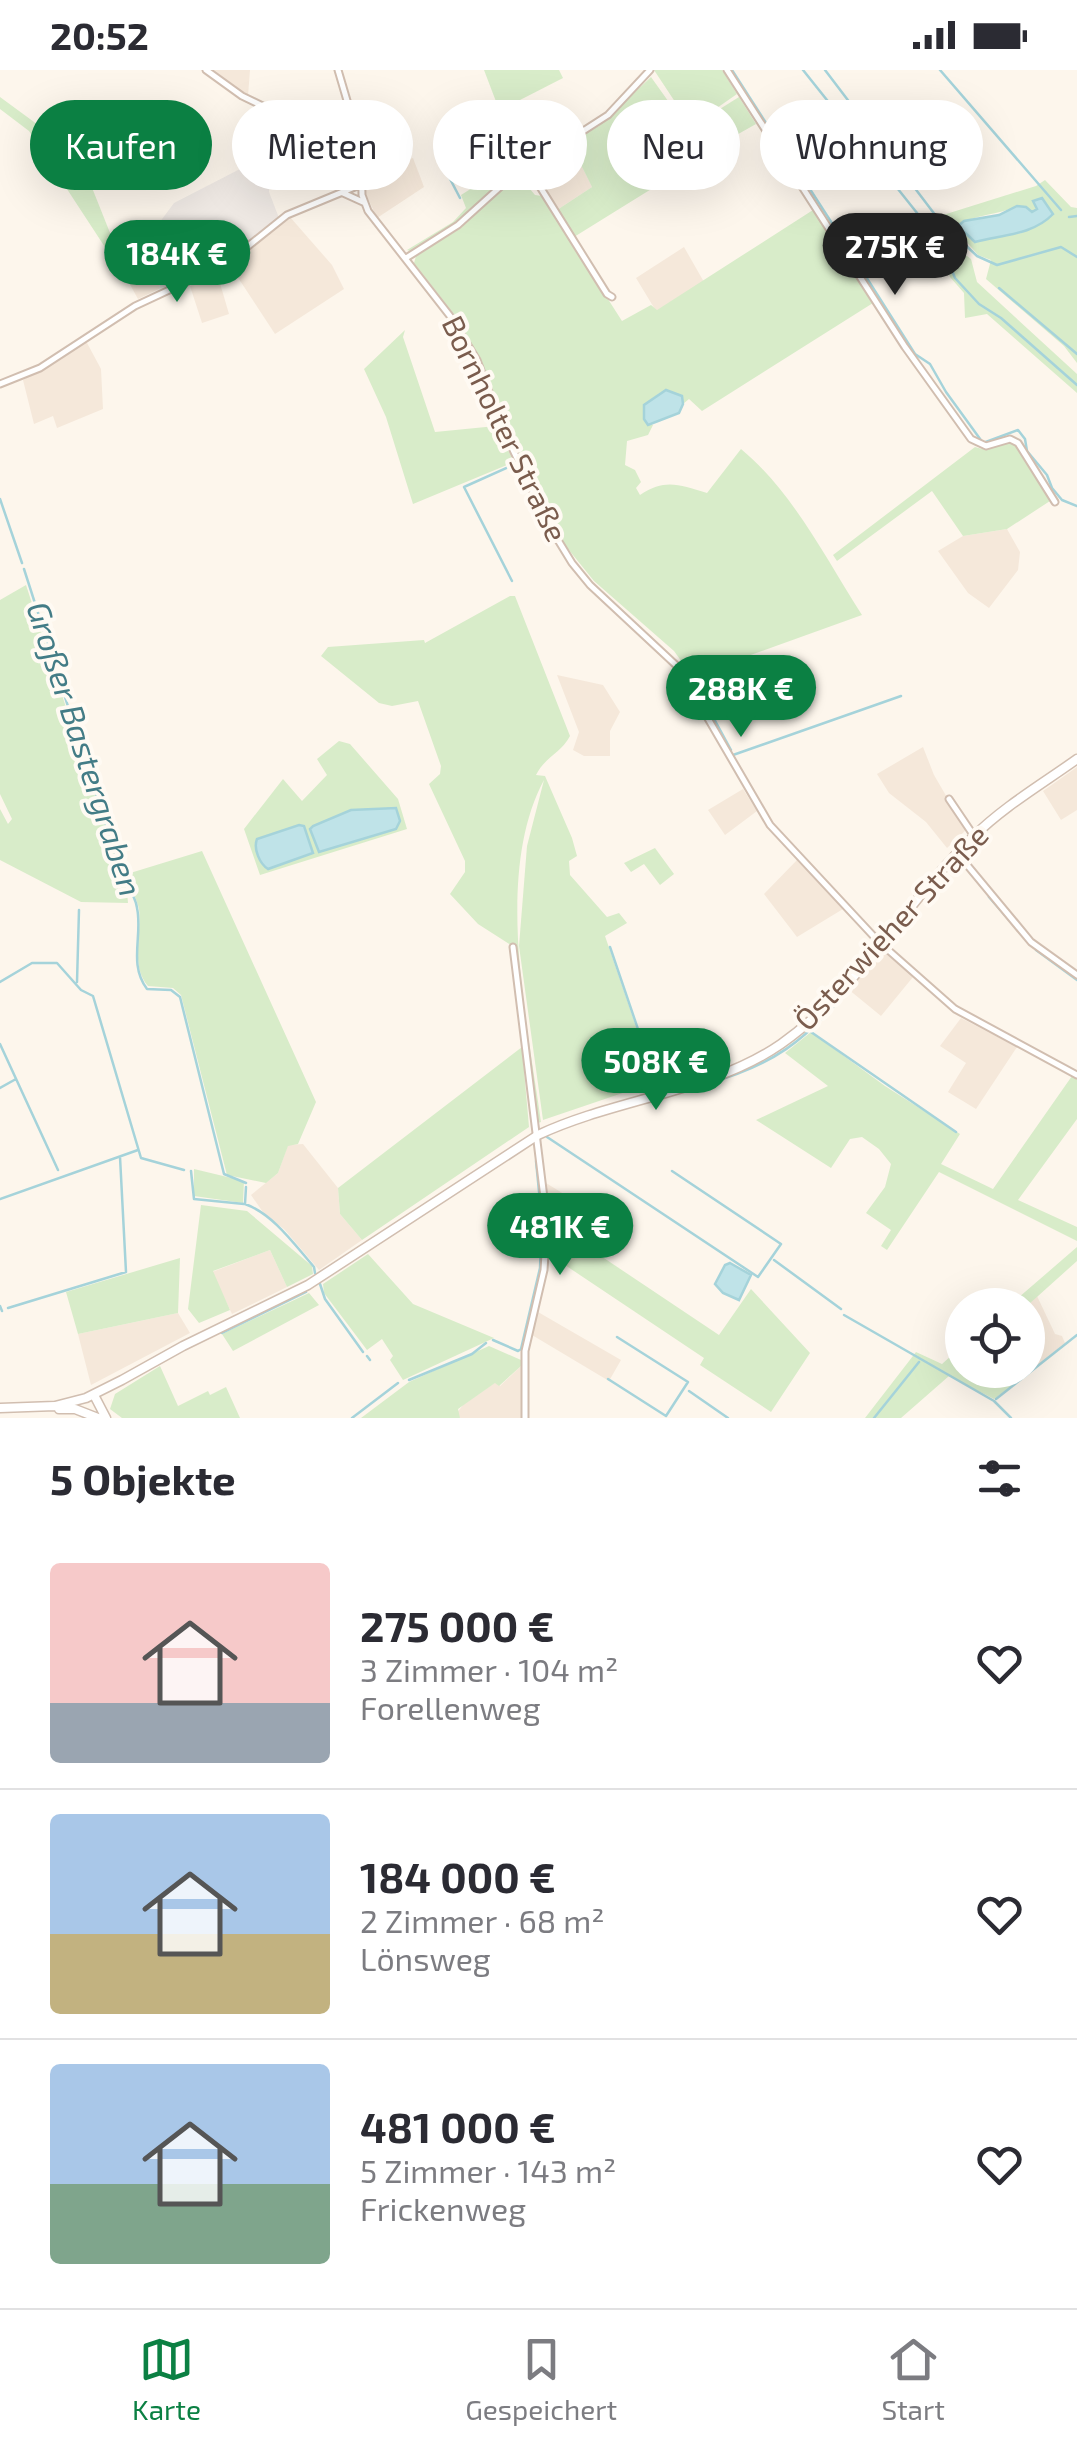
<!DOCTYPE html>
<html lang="de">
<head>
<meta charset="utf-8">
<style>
  :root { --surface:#fff; --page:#f2f2f3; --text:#2b2b33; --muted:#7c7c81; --line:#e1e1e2; --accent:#0b8043 }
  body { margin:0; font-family:"Exo 2",sans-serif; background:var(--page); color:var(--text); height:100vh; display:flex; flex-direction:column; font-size:38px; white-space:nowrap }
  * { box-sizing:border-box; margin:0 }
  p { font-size:32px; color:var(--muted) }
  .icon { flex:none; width:55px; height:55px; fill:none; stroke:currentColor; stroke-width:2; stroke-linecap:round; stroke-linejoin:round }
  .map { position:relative; height:1348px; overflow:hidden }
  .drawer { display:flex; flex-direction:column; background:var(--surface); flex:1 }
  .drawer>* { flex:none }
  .top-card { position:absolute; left:30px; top:30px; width:1018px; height:90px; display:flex; gap:20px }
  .tools { position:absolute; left:945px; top:1218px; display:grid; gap:20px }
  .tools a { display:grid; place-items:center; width:100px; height:100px; border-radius:50%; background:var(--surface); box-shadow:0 10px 40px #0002; font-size:50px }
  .price { position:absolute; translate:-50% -85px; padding:0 22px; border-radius:35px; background:var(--accent); color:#fff; font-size:32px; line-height:65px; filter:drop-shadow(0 2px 5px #0008) }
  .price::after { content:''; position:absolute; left:50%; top:60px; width:30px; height:22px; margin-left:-15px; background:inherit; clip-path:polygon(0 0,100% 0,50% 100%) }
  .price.on { background:#222; color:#fff }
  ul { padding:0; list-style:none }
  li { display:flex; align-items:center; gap:30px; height:250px; padding:0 50px }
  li+li { border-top:2px solid var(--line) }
  li span { display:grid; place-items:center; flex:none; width:280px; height:200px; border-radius:10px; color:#555 }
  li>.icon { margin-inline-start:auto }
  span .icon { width:120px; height:120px; fill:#fffc; stroke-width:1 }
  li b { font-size:42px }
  h2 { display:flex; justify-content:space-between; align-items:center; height:120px; padding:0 50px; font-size:42px }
  .pill { padding:0 35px; border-radius:45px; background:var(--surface); box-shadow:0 10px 40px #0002; font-size:35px; line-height:90px }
  .pill.on { background:var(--accent); color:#fff }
  .status { display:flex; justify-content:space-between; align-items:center; height:70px; padding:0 50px; background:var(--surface); direction:ltr }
  .status svg { height:28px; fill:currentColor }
  .menu { display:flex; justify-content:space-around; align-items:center; height:140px; border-top:2px solid var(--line); background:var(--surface); font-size:28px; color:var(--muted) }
  .menu a { display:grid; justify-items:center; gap:5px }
  .menu .on { color:var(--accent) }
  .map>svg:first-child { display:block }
</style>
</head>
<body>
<div class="status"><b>20:52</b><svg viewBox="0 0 49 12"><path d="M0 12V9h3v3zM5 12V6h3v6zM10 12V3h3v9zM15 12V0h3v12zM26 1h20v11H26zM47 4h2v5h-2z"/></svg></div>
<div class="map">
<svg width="1077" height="1348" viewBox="0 0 1077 1348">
  <rect width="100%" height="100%" fill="#fdf6ec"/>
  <path fill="#f5e8da" d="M211 0H250L248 26 235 18Z
    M327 41 343 43 349 51 358 80 359 112 337 123 312 74 287 89 281 43Z
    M570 73 592 117 557 140 534 99 536 93Z
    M413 88 424 117 377 148 366 124V104Z
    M290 147 332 195 344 219 275 264 229 194Z
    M151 164 163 192 159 219 138 229 122 200Z
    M684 177 704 212 656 241 636 208Z
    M217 203 229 244 202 253 190 216Z
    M86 271 101 299 103 339 57 358 53 346 34 354 23 310Z
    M1007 459 1020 482 1018 500 989 538 968 523 938 481 963 466Z
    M557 605 603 615 620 642 610 661V686H584L573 680 579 662Z
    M923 677 934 705 966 760 947 778 926 752 889 723 877 704Z
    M1077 697V740L1061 750 1043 721Z
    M743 719 757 741 725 765 708 740Z
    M797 790 843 839 797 867 764 824Z
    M879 883 886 884 913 907 881 946 848 919Z
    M961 948 1017 977 976 1039 948 1022 966 993 940 976Z
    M303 1074 338 1118 340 1144 362 1170 319 1200 284 1159 265 1145 251 1125 278 1103 288 1075Z
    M546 1113 611 1153 594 1180 550 1150Z
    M270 1180 287 1217 232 1244 212 1202Z
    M1037 1226 1055 1264 1062 1266 1065 1273 1032 1300 1028 1292V1235Z
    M538 1242 621 1290 609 1311 532 1265Z
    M178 1243 190 1263 91 1315 78 1264Z
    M521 1296V1348H460L456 1344 463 1335 496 1312 500 1316Z"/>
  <path fill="#efe9e4" d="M271 83 269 122 279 148 242 179 207 200 159 219 163 192 151 164 174 133Z"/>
  <path fill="#d8ecc9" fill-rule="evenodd" d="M484 0H559L563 8 520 30 532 69 522 73 517 60 508 63Z
    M654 0H722L737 24 691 56Z
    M651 7 688 59 739 27 756 54 662 107 661 113 574 167 557 140 592 117 570 73 599 56Z
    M0 27 79 85 120 188 116 194 29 61 0 39Z
    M518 89 521 94 461 149 410 181 407 180 453 152 466 138 461 125Z
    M513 110 525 113 535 125 542 126 622 251 651 235 657 240 813 140 873 233 702 341 689 329 683 334 682 326 661 322 644 335 645 353 653 355 648 365 627 371 625 395 635 400 641 412 636 418 640 425C666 408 679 415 707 423L741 379C793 422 826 489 862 545L692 606 674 581 594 511 560 469 506 356 480 288 453 243 414 193 416 186 461 158Z
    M1045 110 1071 137 1077 138V293L1064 276 986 209 991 190 978 185 943 145 1036 116ZM1017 136 1031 143 1037 139 1022 163 971 170 958 156C970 145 999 145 1017 136Z
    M924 143 948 172 971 189 977 212 1077 304V323L987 244 965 248 964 223 950 207 938 174 916 149Z
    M405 260 403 267 435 362 496 356 514 392 413 434 386 347 364 299Z
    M1010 372 1016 374 1050 431 1007 459 963 466 932 421 837 491 833 485 975 377 986 380Z
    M26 515 98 735 103 734 127 804 202 781 316 1032 298 1074 288 1076 278 1103 266 1113 227 1105 181 925 173 918 148 916C130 895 142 865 139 839 137 829 131 819 126 810L128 833 81 832 0 790V739L8 754 12 749 0 724V530Z
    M510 526H515L570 666C561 683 545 687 536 705L545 706 572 768 577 786 569 791 570 805 607 847 619 843 627 853 605 866 655 1012 543 1050 519 876 527 776 544 710C494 803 527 951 541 1052L538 1053 514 877 478 854 450 824 465 802V791L429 714 440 704 441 696 418 631 392 636 379 633 321 586 328 577 424 570 425 573Z
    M339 671 350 674 398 729 407 759 260 805 244 759 283 709 302 731 327 705 317 689ZM396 738 311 759 351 740Z
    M655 778 674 804 660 815 644 794 631 802 624 793Z
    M811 962 885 1016 960 1064 941 1094 993 1119 1072 1006 1077 1009V1049L1018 1130 1077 1157V1171L939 1102 887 1180 881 1176 891 1160 866 1143 885 1117 891 1094 879 1079 862 1067 850 1069 831 1098 756 1050 828 1016 785 983Z
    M522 977 529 1057 362 1170 340 1144 338 1118Z
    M194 1099 244 1111 243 1133 194 1126Z
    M201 1135 247 1141 312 1196 313 1204 287 1217 270 1180 213 1201 230 1240 199 1253 188 1239Z
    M550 1152 719 1265 751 1219 810 1283 771 1342 700 1295 704 1288 550 1185Z
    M1077 1177V1191L1028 1235H1010Z
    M368 1184 413 1234 494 1268 403 1310 390 1290 393 1286 382 1269 367 1280 324 1223 323 1214Z
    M180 1188 178 1243 78 1264 66 1222Z
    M309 1223 319 1235 233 1281 222 1264Z
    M489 1276 521 1290V1296L499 1316 495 1313 458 1339 460 1348H361L409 1312Z
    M962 1276V1300H1028V1292L1032 1300 994 1329 949 1306 901 1348H865L916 1282 942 1294Z
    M160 1296 178 1336 208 1321 210 1325 226 1317 240 1348H122L110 1339 115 1324Z"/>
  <path fill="#bfe3e8" stroke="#a5d3da" stroke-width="2.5" d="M1042 128 1053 144C1033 165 1002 165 975 172L958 156 964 151 999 145 1017 136 1026 137 1032 142 1037 139 1033 131Z
    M666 320 682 326 683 334 679 343 648 355 644 349V335Z
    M396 738 400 751 396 759 319 782 310 759 313 756 351 740Z
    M299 755 304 756 313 783 268 799C260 794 253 779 257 769Z
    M730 1193 751 1205 739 1230 723 1223 715 1214 725 1195Z"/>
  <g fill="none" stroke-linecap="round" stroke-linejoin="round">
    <path stroke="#a5d3da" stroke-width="2.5" d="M732 0 766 53
      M803 0 941 173 955 208 979 234 1001 248 1077 315
      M825 0 936 146
      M940 0 1061 140
      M769 56 792 92
      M435 80 460 128
      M795 96 859 195
      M1069 147 1077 146
      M940 151 977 186 997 195 1061 177 1077 187
      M861 199 915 284 930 294 946 322 983 373 1018 360 1025 369 1027 381 1047 405 1052 418 1062 430 1077 436
      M999 218 1077 284
      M0 429 22 493
      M24 499 123 808C128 816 136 828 137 838 143 865 128 894 147 919L171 920 180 927 224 1104 246 1113
      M512 511 464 417 515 394
      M694 612 731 680
      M733 685 901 626
      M989 827 1029 873
      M610 877 656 1012
      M1036 880 1077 910
      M0 912 32 893H57L81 920 93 926 141 1088 184 1100
      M77 912 79 840
      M811 962 956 1062
      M0 974 58 1100
      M709 1013C773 995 805 971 848 920
      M0 1018 16 1009
      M547 1067 758 1207 781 1174 672 1101
      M191 1101 194 1129 244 1134
      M246 1117 245 1134C273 1144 294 1174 314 1197L315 1203
      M0 1129 138 1080
      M774 1190 841 1239
      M320 1214 325 1229 363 1282
      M0 1236 2 1241
      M8 1238 126 1202 120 1087
      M844 1245 994 1331 1011 1348
      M222 1263 306 1222
      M493 1270 518 1281 521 1279 540 1198 542 1152 536 1091
      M367 1286 370 1290
      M608 1309 666 1346 688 1312 617 1267
      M409 1310 472 1284 486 1273
      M689 1321 728 1348
      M996 1329 1077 1265
      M352 1348 398 1313
      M874 1348 919 1292"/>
    <defs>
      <path id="minor" d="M206 0 242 26 269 39 350 41
        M338 0 361 78 362 125 368 141 450 246 477 290 502 357 550 457 572 493 590 515 678 597 770 755 878 871 955 939 1077 1005
        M727 0 905 277 971 369 986 376 1010 369 1018 373 1055 432
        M527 96 607 224 612 227
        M343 123 365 133
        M406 188 458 155 510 108 608 45 650 0
        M0 314 40 298 135 236 227 193 287 145 362 114
        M949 729 974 766
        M958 784 1031 872 1077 905
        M513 877 547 1152 544 1200 525 1281V1348"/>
      <path id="tertiary" d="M94 1325 106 1348
        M0 1338 55 1336 86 1328 122 1310 183 1276 308 1215 538 1065C614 1029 712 1022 781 974 858 920 906 832 973 767 1003 737 1042 714 1077 689
        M59 1339H75L98 1348"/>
    </defs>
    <use href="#minor" stroke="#d1beb0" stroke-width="9"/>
    <use href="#tertiary" stroke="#d1beb0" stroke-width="11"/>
    <use href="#minor" stroke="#fff" stroke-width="5"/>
    <use href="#tertiary" stroke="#fff" stroke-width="8"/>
  </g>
  <g text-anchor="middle" stroke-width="8" stroke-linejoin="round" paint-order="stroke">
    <g font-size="30" fill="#7a5c4d" stroke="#fffaf3">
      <text transform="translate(504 359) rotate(64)" y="10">Bornholter Straße</text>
      <text transform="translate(892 858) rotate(-47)" y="10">Österwieher Straße</text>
    </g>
    <g font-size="32" font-style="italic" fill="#437c86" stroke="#fffaf3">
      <text transform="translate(84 679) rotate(72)" y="11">Großer Bastergraben</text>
    </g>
  </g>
</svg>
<div class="tools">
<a><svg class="icon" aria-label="locate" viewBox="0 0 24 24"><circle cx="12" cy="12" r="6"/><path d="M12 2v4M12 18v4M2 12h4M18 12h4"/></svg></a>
</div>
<b class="price on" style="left:895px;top:228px">275K €</b>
<b class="price" style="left:177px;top:235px">184K €</b>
<b class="price" style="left:741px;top:670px">288K €</b>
<b class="price" style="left:656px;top:1043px">508K €</b>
<b class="price" style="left:560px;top:1208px">481K €</b>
<div class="top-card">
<a class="pill on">Kaufen</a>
<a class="pill">Mieten</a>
<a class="pill">Filter</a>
<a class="pill">Neu</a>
<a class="pill">Wohnung</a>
</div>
</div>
<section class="drawer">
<h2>5 Objekte<svg class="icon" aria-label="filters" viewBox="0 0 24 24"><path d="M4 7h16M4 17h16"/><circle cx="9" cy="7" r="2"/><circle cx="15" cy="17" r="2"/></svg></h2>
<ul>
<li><span style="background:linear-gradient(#f6c9c9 70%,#9aa5b1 0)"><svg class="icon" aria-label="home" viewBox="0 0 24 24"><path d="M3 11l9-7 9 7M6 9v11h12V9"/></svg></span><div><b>275 000 €</b><p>3 Zimmer · 104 m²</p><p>Forellenweg</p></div><svg class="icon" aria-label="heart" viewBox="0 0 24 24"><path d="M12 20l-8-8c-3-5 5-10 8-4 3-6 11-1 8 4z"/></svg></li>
<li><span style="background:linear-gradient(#a9c7e8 60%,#c2b280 0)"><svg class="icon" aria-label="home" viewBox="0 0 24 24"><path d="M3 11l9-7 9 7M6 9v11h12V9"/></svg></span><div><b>184 000 €</b><p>2 Zimmer · 68 m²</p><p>Lönsweg</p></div><svg class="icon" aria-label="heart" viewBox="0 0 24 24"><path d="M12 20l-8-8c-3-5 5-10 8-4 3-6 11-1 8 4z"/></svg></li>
<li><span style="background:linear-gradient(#a9c7e8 60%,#7fa58c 0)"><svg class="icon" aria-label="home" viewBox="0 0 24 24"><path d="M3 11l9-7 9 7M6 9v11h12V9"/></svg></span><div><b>481 000 €</b><p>5 Zimmer · 143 m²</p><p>Frickenweg</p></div><svg class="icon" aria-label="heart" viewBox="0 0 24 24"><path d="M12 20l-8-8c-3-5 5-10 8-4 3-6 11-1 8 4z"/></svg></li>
</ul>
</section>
<nav class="menu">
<a class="on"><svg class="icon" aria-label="map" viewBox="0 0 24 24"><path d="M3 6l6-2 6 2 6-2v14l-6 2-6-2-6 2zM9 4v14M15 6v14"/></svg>Karte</a>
<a><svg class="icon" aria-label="saved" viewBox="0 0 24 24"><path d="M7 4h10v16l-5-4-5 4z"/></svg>Gespeichert</a>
<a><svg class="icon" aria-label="home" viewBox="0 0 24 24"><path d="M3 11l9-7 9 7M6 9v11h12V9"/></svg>Start</a>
</nav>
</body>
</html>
